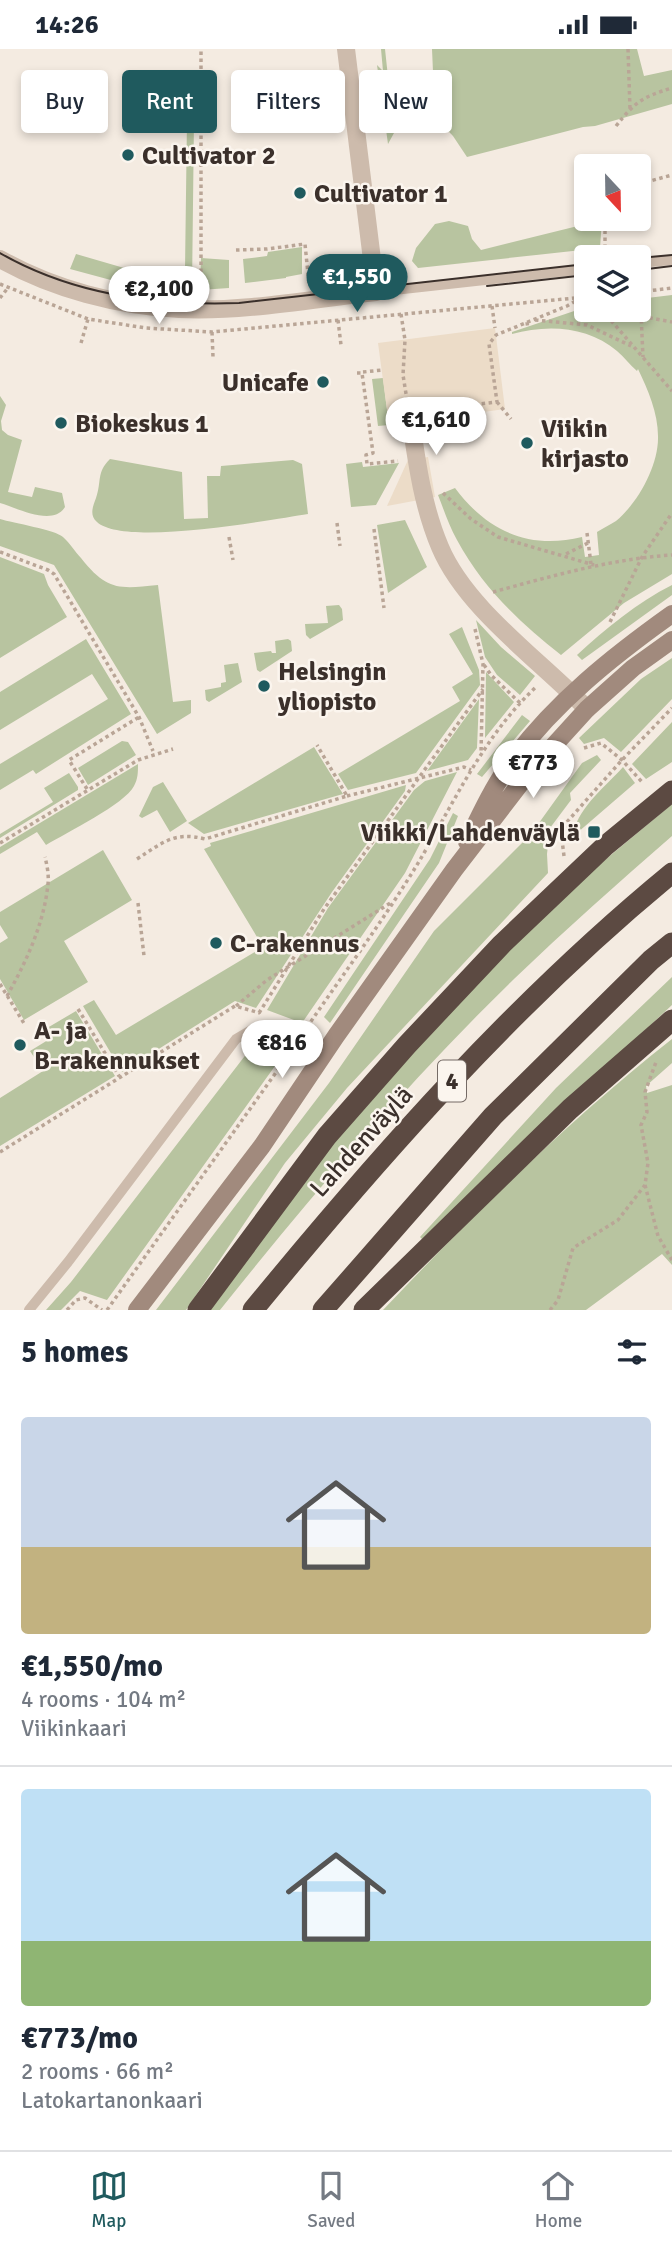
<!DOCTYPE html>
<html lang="en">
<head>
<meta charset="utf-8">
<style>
  :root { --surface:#fff; --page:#f6f6f7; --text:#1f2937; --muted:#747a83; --line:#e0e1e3; --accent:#1f5a5e }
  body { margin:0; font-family:Signika,sans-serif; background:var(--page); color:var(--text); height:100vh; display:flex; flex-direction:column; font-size:26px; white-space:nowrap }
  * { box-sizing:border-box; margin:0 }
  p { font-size:23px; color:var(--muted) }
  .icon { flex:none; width:38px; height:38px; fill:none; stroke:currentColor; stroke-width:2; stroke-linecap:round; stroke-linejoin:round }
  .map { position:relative; height:1261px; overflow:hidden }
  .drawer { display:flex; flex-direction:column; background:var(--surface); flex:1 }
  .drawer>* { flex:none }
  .guide { position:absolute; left:21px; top:21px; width:630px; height:63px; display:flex; gap:14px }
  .needle { width:46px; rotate:158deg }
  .buttons { position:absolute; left:574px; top:105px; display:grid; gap:14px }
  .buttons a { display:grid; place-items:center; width:77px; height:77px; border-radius:7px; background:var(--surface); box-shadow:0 4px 10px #0003; font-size:35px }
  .price { position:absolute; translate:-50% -60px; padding:0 16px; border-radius:24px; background:#fff; color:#222; font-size:23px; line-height:46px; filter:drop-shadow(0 2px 4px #0008) }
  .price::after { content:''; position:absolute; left:50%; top:42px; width:21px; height:16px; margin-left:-10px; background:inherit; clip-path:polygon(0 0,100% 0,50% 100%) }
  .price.on { background:var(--accent); color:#fff }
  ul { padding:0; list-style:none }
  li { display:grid; align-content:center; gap:14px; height:371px; padding:0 21px }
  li+li { border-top:2px solid var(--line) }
  li span { display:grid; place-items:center; height:217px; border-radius:7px; color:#555 }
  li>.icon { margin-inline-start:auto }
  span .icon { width:126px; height:126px; fill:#fffc; stroke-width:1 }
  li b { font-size:30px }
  h2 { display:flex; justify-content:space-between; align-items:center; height:84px; padding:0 21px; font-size:30px }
  .pill { padding:0 24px; border-radius:7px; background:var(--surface); box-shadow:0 4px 10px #0003; font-size:24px; line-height:63px }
  .pill.on { background:var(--accent); color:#fff }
  .status { display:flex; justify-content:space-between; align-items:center; height:49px; padding:0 35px; background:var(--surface); direction:ltr }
  .status svg { height:19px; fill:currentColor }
  .tabs { display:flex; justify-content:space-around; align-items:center; height:98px; border-top:2px solid var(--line); background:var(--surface); font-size:19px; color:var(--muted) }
  .tabs a { display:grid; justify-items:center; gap:4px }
  .tabs .on { color:var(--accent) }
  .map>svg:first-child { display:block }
</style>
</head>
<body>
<div class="status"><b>14:26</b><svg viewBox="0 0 49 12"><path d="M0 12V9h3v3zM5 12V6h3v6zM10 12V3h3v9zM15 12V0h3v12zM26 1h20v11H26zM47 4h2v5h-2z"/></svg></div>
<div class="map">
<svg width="672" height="1261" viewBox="0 0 672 1261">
  <rect width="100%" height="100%" fill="#f4ebe1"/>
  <path fill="#b8c4a0" d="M381 0H385L394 84 388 95 377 16 383 22Z
    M432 0H637L644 27 672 21V55L595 77 583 78 467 108 453 87 423 56 418 25 433 23Z
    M187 70 194 71 192 239 139 235V221H185Z
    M594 170H602L600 199 418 219 412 212 416 199 435 175 449 172 468 177 472 190 481 201 594 173Z
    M302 198V225L286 228V229L245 234 243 210 267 207 268 203Z
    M76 205 131 221 133 237 70 220Z
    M201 209 229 211V239L200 241Z
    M672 246V525L624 554 561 606C519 573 483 539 457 491 449 477 444 461 438 446L455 439C487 482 529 501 582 488L585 508 599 506 597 483C603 479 610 476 616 472 638 454 659 416 658 387 658 364 648 341 638 320L637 322C630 316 624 308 617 302 588 277 547 275 512 285V283L586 258V261H592L601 270 606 261H639V250Z
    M383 329 389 376 378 377 372 330Z
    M0 347 6 356 1 372 2 381 8 386 22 391 8 443 32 448 35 438 62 444 65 458C53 478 17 459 0 454Z
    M110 410 182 423 184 470 208 469 207 427H220L221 417 293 411 302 415 308 465C269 471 124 498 97 473 89 466 93 457 96 449 102 432 96 424 110 410Z
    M362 413 363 418 399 414 376 456 351 458 346 415Z
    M0 470C13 474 56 481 63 488 70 494 75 503 81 509 107 542 119 540 158 536L173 653 191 651V664L157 685 54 516 0 497Z
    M405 471 427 518 388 544 377 476Z
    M0 508 44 525 48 536 67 568 0 609Z
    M672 536V546L582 611 577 606C605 580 638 553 672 536Z
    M339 556 342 560 343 571 310 590 306 586 305 575 328 574 326 557Z
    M476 571 501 598 535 627 520 646 497 626 485 608Z
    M462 578 479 621 480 636 416 724 348 741 338 725 460 652 452 638 473 625 449 585Z
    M86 590 131 665 36 725 33 721 0 741V715L108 650 92 625 0 681V643Z
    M288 590 291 592 292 602 260 623 257 621 254 604 271 602 272 604H276L275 592Z
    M672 609V650L621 703 604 689 584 695 579 689 641 630Z
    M238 614 242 633 209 653 206 651 205 641 221 638V634L226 633 224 616Z
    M486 623 514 653 485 689Z
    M479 650 477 699 468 711 427 722Z
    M522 666 530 672 482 728 477 725Z
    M672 673V713L646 730 632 715Z
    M122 692 128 693 136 706 88 736 78 719Z
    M314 698 343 745 204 785 188 774Z
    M597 706 601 711 570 744 571 751 550 779 547 805 548 824 347 1039 285 1114 186 1261H156L329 1034 434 882 531 785 582 714Z
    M138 715C138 723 138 730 134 737 125 755 66 784 46 796L37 783 0 805V798Z
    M623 718 635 734 577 784 574 782C579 758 607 736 623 718Z
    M457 723 405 824 302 974 267 961 328 859 414 741 425 732Z
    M69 724 78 738V741L0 789V785L53 753 44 739Z
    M163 733 187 772 170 783 157 761 142 769 139 767 153 738Z
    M406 736 405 742 332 843 256 959 235 952 122 1023 83 957 94 951 116 986 263 898 204 800 211 797 210 794Z
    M672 755V787C618 834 565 881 514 930 408 1033 312 1146 220 1261H209L298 1134 443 966 587 826Z
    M453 764 458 767 439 814 330 974 324 968 430 810Z
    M103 801 132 851 64 892 88 933 24 971 0 930V894L8 889 0 876V863Z
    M672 928V956L422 1190 420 1188 556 1039Z
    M76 962 115 1027 0 1097V1049L43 1022 30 1002 48 991 42 982Z
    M672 990V1014L646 1037 647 1044 672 1036V1216L662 1205 586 1261H383C474 1165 568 1072 672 990Z
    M254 995 280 1010 107 1251 80 1242 61 1261H46L71 1233Z"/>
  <path fill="#ecdcc8" d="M495 279 505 360 389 376 378 294Z
    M428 408 435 448 387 457 408 411Z"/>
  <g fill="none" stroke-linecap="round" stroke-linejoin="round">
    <path stroke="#b9a596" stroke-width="3.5" stroke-dasharray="3.5 3.5" stroke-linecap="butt" d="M628 0 630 60
      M616 77C635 53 642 48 672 39
      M639 135 672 126
      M605 199V170
      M236 201 267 200 305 195 309 235
      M0 235 88 270 146 279 212 283 586 248
      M639 243 672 239
      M640 243 643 308
      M201 244V0
      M0 249 7 240
      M492 257 495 279
      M602 261 672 342
      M608 261 672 273
      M401 265 405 291 403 326 408 357
      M338 271 341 296
      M535 271 587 276 631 297
      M527 273 528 280
      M212 283 213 308
      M81 294 88 270
      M363 323 382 321
      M357 324H362L373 404 366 406 367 415 398 412
      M497 353 511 370
      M426 361 497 353 489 295 496 286 567 257 581 249
      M443 444 471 470 498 488 594 516
      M337 474 340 497
      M374 480 384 559
      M587 484 591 515
      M229 488 233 511
      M0 503 48 521 54 525 139 668 153 702
      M566 505 588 494
      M493 543C552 527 611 510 672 506
      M610 573 642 508 672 464
      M475 580 483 615 481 704
      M484 616 491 626 521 655
      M584 699 601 694 622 711 642 733
      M87 740 69 711 139 668
      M347 747 464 718 471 721
      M0 794 138 711 173 700
      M564 807 562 791 566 774 622 711 672 659
      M137 810C162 794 174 782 205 790L347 747 317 696
      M138 854 144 907
      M0 935 25 976
      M7 947C26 913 44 875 48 835 49 826 47 816 45 808
      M236 957 267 931 392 853
      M78 960 119 1027
      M259 964 324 860 483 640
      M303 984C339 931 378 879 412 824 451 761 481 689 537 637
      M0 1103 235 957 260 964
      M645 1136 658 1187 672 1211
      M67 1261 76 1251 85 1249 102 1261
      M107 1261 287 1008
      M550 1261 558 1251 573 1199 618 1171 645 1136 648 1114 641 1076 647 1063 645 1043 656 1013"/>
    <path stroke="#cdbbac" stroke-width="10" d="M639 214 672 211
      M376 243 586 220
      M29 1261 68 1213 236 990 253 980 271 983 320 1010"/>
    <path stroke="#cdbbac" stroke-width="18" d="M0 210C53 240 118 257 179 260 245 263 312 250 376 243L346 0
      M411 373C417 415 423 458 440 498 466 560 541 612 587 660"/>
    <path stroke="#a18a7d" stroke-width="18" d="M467 793C480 766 493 738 511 713 554 654 613 607 672 565
      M137 1261 262 1097 336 987 454 821 527 726 587 660 633 619 672 591"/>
    <path stroke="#5c4a42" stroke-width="21" d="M198 1261 327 1087 407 996 502 895 605 797 672 742
      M253 1261C381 1105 516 952 672 824
      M323 1261 493 1067 651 911 672 894
      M364 1261 570 1060 672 971"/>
    <path stroke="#3b302b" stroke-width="2" d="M0 204C73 246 156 257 239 254L586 215
      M639 209 672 206
      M639 221 672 217
      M487 237 586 226"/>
  </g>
  <g fill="#1f5a5e" stroke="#fbf5ee" stroke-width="2.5">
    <circle cx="128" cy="106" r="7"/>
    <circle cx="300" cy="144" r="7"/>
    <circle cx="323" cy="333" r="7"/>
    <circle cx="61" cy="374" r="7"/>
    <circle cx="527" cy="394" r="7"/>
    <circle cx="264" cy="637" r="7"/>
    <rect x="587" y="776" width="14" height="14" rx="3.5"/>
    <circle cx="216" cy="894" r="7"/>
    <circle cx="20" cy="996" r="7"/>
  </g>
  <g text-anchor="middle" stroke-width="5" stroke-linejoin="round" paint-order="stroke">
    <rect fill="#fbf5ee" stroke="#756b66" stroke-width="2" x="438" y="1011.5" width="28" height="41" rx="5"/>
    <g font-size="24" font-weight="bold" fill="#3b302b">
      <text x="452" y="1040">4</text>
    </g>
    <g font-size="26" font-weight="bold" fill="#3b302b" stroke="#fbf5ee" text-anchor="start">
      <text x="142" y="115">Cultivator 2</text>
      <text x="314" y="153">Cultivator 1</text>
      <text x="309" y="342" text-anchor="end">Unicafe</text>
      <text x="75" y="383">Biokeskus 1</text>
      <text x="541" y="388">Viikin<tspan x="541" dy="30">kirjasto</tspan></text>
      <text x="278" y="631">Helsingin<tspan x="278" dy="30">yliopisto</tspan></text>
      <text x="580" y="792" text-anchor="end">Viikki/Lahdenväylä</text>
      <text x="230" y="903">C-rakennus</text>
      <text x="34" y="990">A- ja<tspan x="34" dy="30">B-rakennukset</tspan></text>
    </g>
    <g font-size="26" fill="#3b302b" stroke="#fbf5ee">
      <text transform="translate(361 1092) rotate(-48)" y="9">Lahdenväylä</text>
    </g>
  </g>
</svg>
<div class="buttons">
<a><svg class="needle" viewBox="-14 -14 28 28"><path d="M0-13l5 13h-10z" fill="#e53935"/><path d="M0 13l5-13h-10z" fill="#747a83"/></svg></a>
<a><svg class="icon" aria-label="layers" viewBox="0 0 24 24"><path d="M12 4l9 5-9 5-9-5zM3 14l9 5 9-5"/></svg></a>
</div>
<b class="price on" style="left:357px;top:265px">€1,550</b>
<b class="price" style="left:159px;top:277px">€2,100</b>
<b class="price" style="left:436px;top:408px">€1,610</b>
<b class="price" style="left:533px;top:751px">€773</b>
<b class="price" style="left:282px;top:1031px">€816</b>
<div class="guide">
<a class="pill">Buy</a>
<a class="pill on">Rent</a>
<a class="pill">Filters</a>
<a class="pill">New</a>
</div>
</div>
<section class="drawer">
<h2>5 homes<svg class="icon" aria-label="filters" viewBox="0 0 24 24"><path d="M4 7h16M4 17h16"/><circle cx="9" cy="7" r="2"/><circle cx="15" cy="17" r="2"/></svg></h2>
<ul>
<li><span style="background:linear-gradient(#c9d6e8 60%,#c2b280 0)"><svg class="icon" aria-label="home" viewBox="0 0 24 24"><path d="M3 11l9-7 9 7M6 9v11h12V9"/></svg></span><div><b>€1,550/mo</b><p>4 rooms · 104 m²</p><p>Viikinkaari</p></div></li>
<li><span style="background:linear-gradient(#bfe0f5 70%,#8fb573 0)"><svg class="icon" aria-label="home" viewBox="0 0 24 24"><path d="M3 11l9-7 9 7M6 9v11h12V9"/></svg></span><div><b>€773/mo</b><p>2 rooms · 66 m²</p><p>Latokartanonkaari</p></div></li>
</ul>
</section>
<nav class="tabs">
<a class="on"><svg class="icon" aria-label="map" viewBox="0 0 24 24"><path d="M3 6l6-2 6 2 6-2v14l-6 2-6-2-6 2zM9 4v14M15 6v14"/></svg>Map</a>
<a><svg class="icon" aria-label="saved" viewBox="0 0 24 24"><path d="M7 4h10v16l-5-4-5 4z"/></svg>Saved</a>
<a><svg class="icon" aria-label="home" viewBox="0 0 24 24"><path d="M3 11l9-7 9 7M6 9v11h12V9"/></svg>Home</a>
</nav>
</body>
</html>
